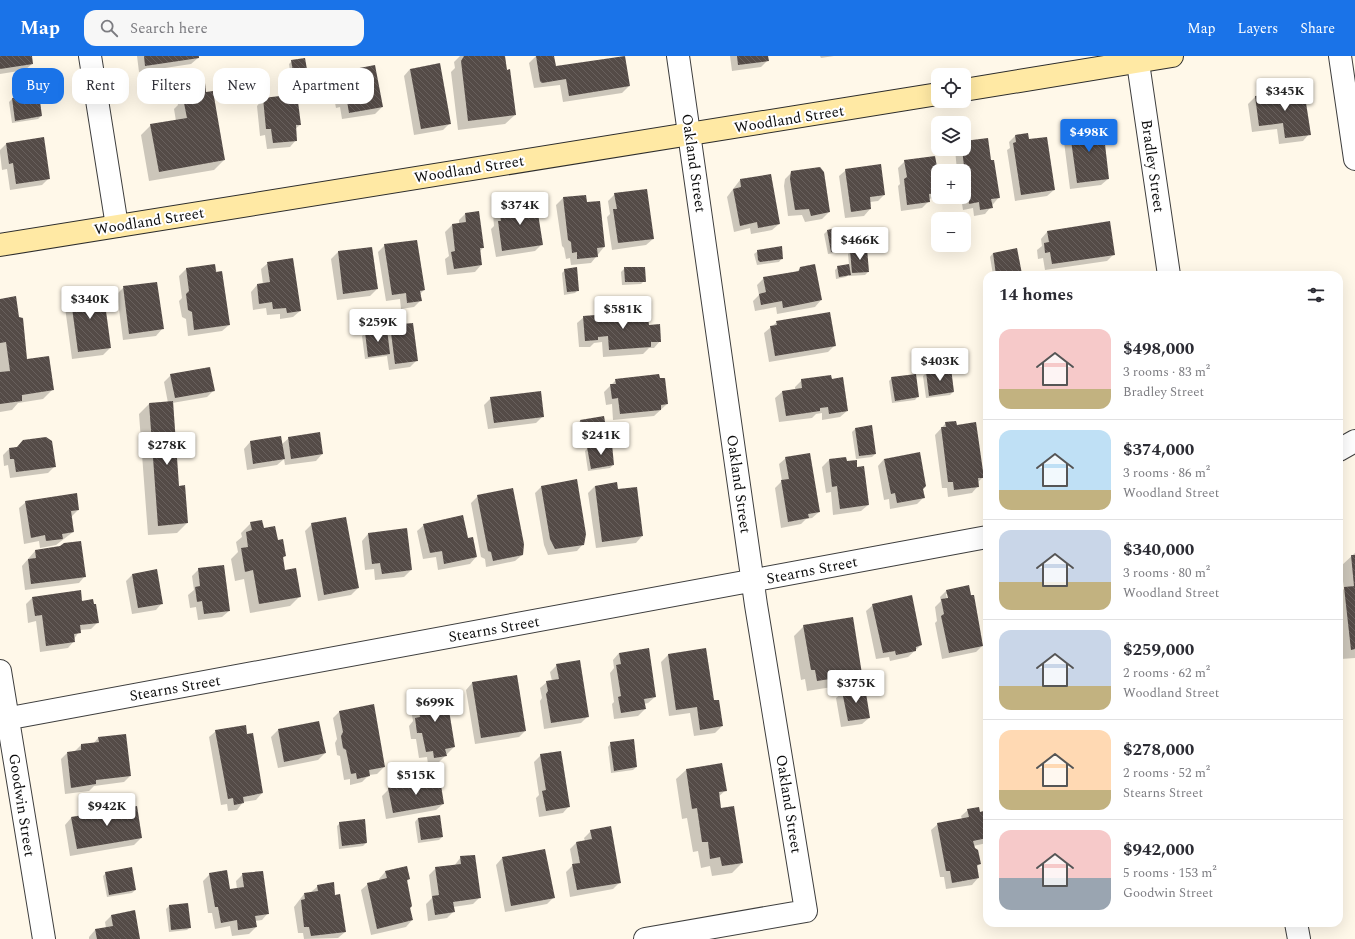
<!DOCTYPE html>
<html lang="en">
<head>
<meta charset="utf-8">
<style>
  :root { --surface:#fff; --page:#f7f7f7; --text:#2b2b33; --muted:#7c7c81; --line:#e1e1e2; --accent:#1a73e8 }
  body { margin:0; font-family:Spectral,serif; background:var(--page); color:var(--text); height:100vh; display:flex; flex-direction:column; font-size:15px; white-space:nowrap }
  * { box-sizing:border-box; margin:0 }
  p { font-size:13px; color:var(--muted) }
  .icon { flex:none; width:22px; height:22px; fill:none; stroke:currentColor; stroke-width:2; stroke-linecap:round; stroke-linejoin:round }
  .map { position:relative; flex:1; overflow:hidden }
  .panel { position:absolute; left:983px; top:215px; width:360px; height:656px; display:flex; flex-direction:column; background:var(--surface); border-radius:12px; box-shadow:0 4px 16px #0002 }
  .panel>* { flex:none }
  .hud { position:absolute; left:12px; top:12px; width:380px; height:36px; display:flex; gap:8px }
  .controls { position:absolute; left:931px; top:12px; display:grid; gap:8px }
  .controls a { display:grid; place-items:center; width:40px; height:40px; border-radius:8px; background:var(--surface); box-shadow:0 4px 16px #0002; font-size:20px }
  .price { position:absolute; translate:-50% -34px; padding:0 9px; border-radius:4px; background:#fff; color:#222; font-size:13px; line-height:26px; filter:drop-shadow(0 1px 2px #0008) }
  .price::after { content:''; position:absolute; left:50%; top:24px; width:12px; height:9px; margin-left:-6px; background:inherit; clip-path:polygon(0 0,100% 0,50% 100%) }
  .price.on { background:var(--accent); color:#fff }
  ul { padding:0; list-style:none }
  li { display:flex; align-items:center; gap:12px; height:100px; padding:0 16px }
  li+li { border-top:1px solid var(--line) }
  li span { display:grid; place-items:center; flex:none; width:112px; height:80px; border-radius:12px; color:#555 }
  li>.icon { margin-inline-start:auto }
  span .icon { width:48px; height:48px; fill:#fffc; stroke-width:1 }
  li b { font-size:17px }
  h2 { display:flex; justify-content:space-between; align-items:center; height:48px; padding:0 16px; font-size:17px }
  .pill { padding:0 14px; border-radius:12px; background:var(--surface); box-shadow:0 4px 16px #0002; font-size:14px; line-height:36px }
  .pill.on { background:var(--accent); color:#fff }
  header { display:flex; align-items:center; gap:24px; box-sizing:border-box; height:56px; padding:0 20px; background:var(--accent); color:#fff }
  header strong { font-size:19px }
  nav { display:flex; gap:22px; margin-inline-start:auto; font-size:14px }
  .search { width:280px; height:36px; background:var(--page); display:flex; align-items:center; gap:10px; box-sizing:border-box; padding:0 14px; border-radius:12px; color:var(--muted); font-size:15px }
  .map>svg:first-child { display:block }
</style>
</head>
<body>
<header>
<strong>Map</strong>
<div class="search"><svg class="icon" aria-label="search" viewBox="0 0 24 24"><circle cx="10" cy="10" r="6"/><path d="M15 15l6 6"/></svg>Search here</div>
<nav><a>Map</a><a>Layers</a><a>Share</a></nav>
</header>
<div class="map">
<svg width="1355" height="883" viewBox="0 0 1355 883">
  <defs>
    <pattern id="building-back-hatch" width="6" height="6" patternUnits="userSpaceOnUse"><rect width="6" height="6" fill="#544b47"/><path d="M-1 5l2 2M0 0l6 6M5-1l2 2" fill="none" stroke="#68605d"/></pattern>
  </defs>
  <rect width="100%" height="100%" fill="#fff8e9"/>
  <path fill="#0003" fill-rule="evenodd" d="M0 0H31L32 8 25 14 0 18Z
    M137 0H198V2L191 8 139 16Z
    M460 0H504L515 59 505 68 458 74 451 16 455 12 454 6Z
    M536 0H553L555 12 629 30 622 37 563 46 560 29 534 32 529 7Z
    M730 0H767L768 4 761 11 732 15Z
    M820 0H834L821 2Z
    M292 5 308 24 305 27 292 29 289 8Z
    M410 13 450 67 443 74 414 79 404 20Z
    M350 15 382 51 375 58 342 63 340 51 336 52 332 32 339 25H344L343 21Z
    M186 31 206 37 224 104 214 114 149 125 141 79 151 69 176 65 174 53 178 49 176 41Z
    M1303 35 1309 78 1303 85 1279 88 1277 73 1252 76 1248 48 1255 41Z
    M38 39 41 60 38 63 12 67 9 46 12 43Z
    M263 43 300 69 295 73 296 84 290 91 267 93 265 79 260 80 257 50Z
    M1070 71 1088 74 1108 123 1101 129 1070 133 1063 78Z
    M1015 80 1028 85 1054 134 1047 140 1015 145 1007 94 1010 92 1009 86Z
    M964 86 990 105 999 141 985 158 974 160 973 152 963 154 961 141H964V115H957L955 93H964Z
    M6 88 49 122 42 129 10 134 7 113 2 114 0 97V94Z
    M905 105 938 117V141L929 143V145L922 152 901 155 898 130 900 128 898 112Z
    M846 114 884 139 878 145 870 146V153L864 160 845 162 839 120Z
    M792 116 829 156 822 163 805 166 802 159 788 160 784 130 785 123Z
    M740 124 779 168 772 174 751 178 750 172 734 176 727 141Z
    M615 138 653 183 646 189 612 194 607 161 610 158 608 145Z
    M585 140 586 147 604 191 591 207 571 209 570 202 566 203 564 192 562 190 556 149 563 142Z
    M499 151 542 188 535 195 496 201 491 173 494 170 493 158Z
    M465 158 483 192 480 195 481 209 475 216 447 219 445 203 449 200 445 176 452 169 459 168V164Z
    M827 175 844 193 841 196 828 198 824 178Z
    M1047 176 1114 198 1107 205 1045 214 1043 202 1038 203 1037 194 1042 190 1041 183Z
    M385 189 424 234 420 238 421 244 414 251 401 253 400 243 386 245 378 196Z
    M371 192 377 233 370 240 337 244 331 203 338 196Z
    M758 195 782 202 779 206 757 209 754 198Z
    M851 195 868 216 865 219 849 220V218L846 221 836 223 835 214 838 211 849 209 848 198Z
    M993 197 1020 217 1019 219H993L990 201Z
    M268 207 300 255 293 261 280 263V258L267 259 266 252 253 254 251 236 257 229 263 228 261 213Z
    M215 209 229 269 222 275 188 280 186 263 182 261 179 245 182 242 179 220 186 213Z
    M625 212 644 225 641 228 622 229 621 216Z
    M801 212 821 244 815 251 777 258 776 251 755 255 753 245 759 239 757 229 764 222 796 216Z
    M565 214 578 234 575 237 564 239 562 217Z
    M124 231 162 273 156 280 123 284 117 238Z
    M71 238 110 292 103 299 72 303 64 244Z
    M0 244 26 305 53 333 43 343 18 347 12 354 0 356Z
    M584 261 648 270 660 285 654 292H649L643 298 603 301 602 286 594 287 590 291H579L577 267Z
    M777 266 835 289 828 296 769 306 764 277Z
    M391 270 417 304 410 311 389 314 387 300 365 303 362 280 365 277 387 274Z
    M987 270V292L984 273Z
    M926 317 953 336 950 339 926 342 923 320Z
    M171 319 213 335 207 341 172 347 178 431 187 467 177 477 148 479 139 358 149 348 168 347 164 326Z
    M892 322 918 340 915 344 892 347 889 325Z
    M616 324 667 348 654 360 613 364 612 348 606 349 604 336Z
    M802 324 847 355 840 361 822 364V357L816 358 812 362 779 366 775 342 782 336 795 334V331Z
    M491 342 543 360 536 367 488 373 484 349Z
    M580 365 607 383 604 386 581 390 577 368Z
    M946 367 983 421 978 426V430L972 437 948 441 947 432H942L935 379Z
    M855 373 875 398 872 401 856 403 852 376Z
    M280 381 282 388 289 382 322 398 316 405 285 409 284 403 277 409 247 414 244 393 250 386Z
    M17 391 55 410 48 417 10 422 8 409 4 410 3 399 9 393Z
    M588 392 613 409 610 412 588 415 585 395Z
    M786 402 819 456 812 462 806 463 801 468 781 472 775 432 782 425 779 408Z
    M845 402 846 406 856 412 868 449 861 455 833 459 831 436 826 437 822 411 829 404Z
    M884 403 922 433 924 441 917 448 890 453 889 443 884 444 878 410Z
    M616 427 617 434 636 432 642 480 636 487 596 492 588 437 595 430Z
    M542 430 583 488 577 495 548 499 544 489 535 437Z
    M478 440 522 499 515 505 486 511 485 503 481 501 471 447Z
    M26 446 78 454 72 460 73 476 56 489 40 492 39 485 24 488 19 452Z
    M251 467 263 473 277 485 285 500 282 503 284 515 300 540 290 550 250 557 244 523 235 525 231 503 238 496 236 486 242 481 241 477Z
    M312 468 358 532 351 539 318 545 305 475Z
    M424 469 467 483 476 501 470 508 438 514 436 501 423 503 417 475Z
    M368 478 411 514 404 521 375 524 374 513 365 514 362 485Z
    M35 495 85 520 79 527 25 534 22 510Z
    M1355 497V602L1341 603 1339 585V537L1344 533 1341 510Z
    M199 513 229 555 222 561 198 564 196 551 190 552 188 539 194 534 192 520Z
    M132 519 162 547 156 554 132 558 126 525Z
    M947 534 982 590 976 596 942 603 935 567 937 565 935 551 941 545 940 541ZM946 538H948V547Z
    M32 542 81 546 98 566 91 573 80 574 74 583V585L68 592 40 596 36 565 28 567 26 548Z
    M873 549 921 589 908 601 890 605 889 601 876 603 866 555Z
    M804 570 861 618 851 628 807 635 805 623 801 624 794 580Z
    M706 594 713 645 722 670 715 677 694 680 690 657 669 660 661 606 668 599Z
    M619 597 655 641 648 647 644 648 645 653 638 660 614 663 612 648 614 646 610 617 614 612 613 604Z
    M557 609 588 660 581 667 544 673 540 645 542 642 540 632 547 626 552 625 550 616Z
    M472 627 525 675 519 681 475 688 466 634Z
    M843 636 869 662 862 668 841 671 836 642Z
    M416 640 454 691 439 706 428 708 427 701 419 702 416 683H411L409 670 413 665 410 647Z
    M340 655 384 711 377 718 369 719 362 726 350 729V723L344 724 340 700 337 699 335 687 337 683 333 662Z
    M318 666 325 697 318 704 278 712 271 681 278 674Z
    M216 675 247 679 262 737 256 744 243 746 237 754 228 755 227 748 221 749 209 681Z
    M98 682 130 720 124 726 94 730 89 735 65 738 61 703 67 697 74 696 81 689 93 688Z
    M611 687 636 711 633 714 611 717 608 691Z
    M541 699 569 750 563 757 539 761 536 742 539 739 534 706Z
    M686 714 726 734 718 741 720 753 742 807 732 817 712 820 710 810 701 812 698 795 693 796 687 762 682 763 676 723Z
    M389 733 443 748 436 754 386 763 382 740Z
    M968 754 979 757 987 755V787L973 790 980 808 976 811 978 822 972 829 946 833 944 821H940L931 774 938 768 962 763 961 760Z
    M71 762 141 782 134 789 70 800 65 769Z
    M418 762 442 781 439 784 418 787 415 766Z
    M340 767 366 787 363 790 339 793 337 770Z
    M591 775 620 826 613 833 570 841 566 816 573 809 570 793 577 786 585 785 584 782Z
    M461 801 479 842 473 848 453 851 454 855 447 862 428 865 426 848 432 842 429 819 436 812 454 810Z
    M502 802 554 841 547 848 505 856 496 809Z
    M385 816 409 823 406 826 412 864 406 871 371 879 361 834 368 828 379 825V823Z
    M106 817 135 834 132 837 107 841 103 820Z
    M210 818 229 834 237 833 236 825 243 818 268 857 262 864 255 865 256 871 249 878 232 880 230 870 215 873 212 857H208L203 825Z
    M318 830 334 840 345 876 338 882 304 883 303 877H298L294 851 304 838 311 836Z
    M187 848 190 871 187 874 169 876 166 853 169 850Z
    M111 860 139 883H89V881L95 874 106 872 105 866Z"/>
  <path fill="url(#building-back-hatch)" d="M0 0H32L33 8 0 13Z
    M144 0H199V2L145 10Z
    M464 0H505L507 14 510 13 516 59 468 65 461 5Z
    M536 0H554L556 10 625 0 630 30 569 40 566 23 542 27 540 25Z
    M737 0H768L769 5 738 9Z
    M305 2 309 25 295 27 291 4Z
    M440 7 451 68 421 73 410 13Z
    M375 9 383 51 349 57 347 45 342 46 339 25 351 22 349 14Z
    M205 27 206 36 213 35 225 104 159 116 150 68 187 62 183 42 188 41 186 30Z
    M1304 34 1311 79 1285 82 1283 67 1259 70 1255 40Z
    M39 38 42 60 15 65 12 42Z
    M297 38 301 69H296L297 85 273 87 271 73H266L263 42Z
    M1088 68 1089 73 1103 71 1109 123 1077 127 1069 70Z
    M1028 77 1029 83 1047 81 1055 134 1021 139 1013 87 1016 86 1015 79Z
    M44 81 50 123 16 128 13 107 9 108 6 87Z
    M988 82 991 104H994L1000 142 991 143 993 152 980 154 979 146 969 148 964 115H961L960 110H964L962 93H964V85Z
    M935 100 938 116V137L929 138 930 146 907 149 904 123 907 121 904 104Z
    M881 108 885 139 870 141 871 153 851 156 845 113Z
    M820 111 824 116 830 156 811 160 809 153 795 154 790 123 791 115Z
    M771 118 780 168 758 172 757 166 740 170 733 133 741 131 740 123Z
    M647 133 654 183 618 187 613 153H617L614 137Z
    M586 139 587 146 600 145 605 191 597 192 598 201 577 203V196L572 197 571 186 568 184 563 141Z
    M536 145 543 189 502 195 498 165H501L499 151Z
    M479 155 484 192H480L482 209 454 213 451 196 455 195 452 168 466 166 465 157Z
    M1110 165 1115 199 1052 208 1050 196 1045 197 1044 187 1049 186 1047 175Z
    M841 171 845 194 831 196 827 174Z
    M417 184 425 234 420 235 422 245 407 247 406 237 392 239 384 188Z
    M782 190 783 203 760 206 758 204 757 194Z
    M372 191 378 233 343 238 338 195Z
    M867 192 869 216 852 217 850 194Z
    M1017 192 1022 218 996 219 993 197Z
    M293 202 301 255 287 257 286 252 273 253 272 246 259 248 257 228 270 226 267 206Z
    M215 208 216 216 222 215 230 269 194 274 192 256 188 254 186 238 189 235 186 212Z
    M815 208 822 244 783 252 782 245 761 249 759 238 766 236 763 221 799 215 800 211Z
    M849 208 851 219 839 221 837 210Z
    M577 211 579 235 567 236 564 213Z
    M624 211H645L646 226H625Z
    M157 226 164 273 129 278 123 230Z
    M103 233 111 292 78 296 70 237Z
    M16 240 19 261 23 262 27 303 49 300 54 334 22 339V345L0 348V316L10 315 6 286 0 287V243Z
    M647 255 649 269 660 268 661 286H651V291L609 294 608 280 598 281V284L585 285 583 260Z
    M830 256 836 290 775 300 770 270 777 269 776 265Z
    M413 267 418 305 395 308 390 269Z
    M387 273 390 298 368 301 365 276Z
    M210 311 215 335 175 342 170 318Z
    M951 312 954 336 929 340 926 316Z
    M659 318 660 322H665L668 348 661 349V354L620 358 618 342 612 343 610 328H616L615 323Z
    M916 318 919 341 895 345 891 321Z
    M831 319 832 323 843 321 848 355 829 358 828 351 820 352V355L786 360 782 335 802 332 801 323Z
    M541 335 544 361 494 367 490 341Z
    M173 345 179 430 185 429 188 467 158 470 149 347Z
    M604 360 608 383 584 388 580 364Z
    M956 365 957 369 976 366 984 422H978L979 431 954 434 953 426H948L941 371H946L945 366Z
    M872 369 876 398 859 400 855 372Z
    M320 376 323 398 291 403 288 381Z
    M281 380 285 403 253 408 250 385Z
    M46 381 52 385 56 411 16 416 14 403H10L9 392 17 391 23 384Z
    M612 388 614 409 591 413 587 391Z
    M920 396 926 430 923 433 925 442 897 447 895 437 891 438 884 403Z
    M810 397 820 456 808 458 809 462 788 466 781 424 789 423 785 401Z
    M846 401 847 405 857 404V411L864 410 869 449 840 453 837 430 832 431 829 403Z
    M577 423 586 478 584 489 555 493 550 483 541 430Z
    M617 426 618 433 637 431 643 480 602 486 595 430Z
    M513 432 524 488 523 499 493 505 491 496 488 495 477 439Z
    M77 437 79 454 71 455 74 476 62 478 63 483 46 485 45 479 31 482 25 445Z
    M463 459 468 482 473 481 477 501 444 508 442 495 430 497 423 468Z
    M346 461 359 532 324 539 311 467Z
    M262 464 264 472 275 470 278 484 283 483 286 500 283 501 285 514 296 512 301 541 259 548 253 514 245 516 241 492 248 491 246 476 252 474 250 466Z
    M407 472 412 514 382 518 380 507 372 508 368 477Z
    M81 485 86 521 31 528 28 503 36 502 35 494 60 490 64 487Z
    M1351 499H1355V530H1354Z
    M224 509 230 555 204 558 202 545 197 546 195 531 200 530 198 512Z
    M157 513 163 548 138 552 132 518Z
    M969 529 971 539H974L983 590 949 597 941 560 944 558 941 543 948 542 946 534Z
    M1355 530V593L1351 594 1344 531Z
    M81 534 82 545 93 543 94 548H96L99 567 80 569 81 577 74 578 75 586 46 590 42 559 35 560 32 541Z
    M912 539 922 589 916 591V595L896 599 895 595 883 597 872 548Z
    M853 561 862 618 817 625 815 614H811L803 569Z
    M649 592 656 641 644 643 646 653 621 657 618 641 621 640 616 609 621 608 619 597Z
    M706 592 714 644H719L723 670 700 674 697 651 676 654 668 598Z
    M580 604 589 661 551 667 546 638 548 635 546 625 559 623 556 608Z
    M517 619 526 675 481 682 472 626Z
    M865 631 870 662 848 665 842 635Z
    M441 635 443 641 447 642 455 691 445 693 447 700 434 702 433 695 426 696 422 677H417L415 662 420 661 416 639Z
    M374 648 385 711 369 714 370 720 357 723 356 717 351 718 346 694 343 692 341 680 343 676 339 655Z
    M319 665 326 697 284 706 278 673Z
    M246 669 247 678 253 677 263 737 243 741 244 747 234 749 233 742 228 743 215 674Z
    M126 678 131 720 96 724V728L71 732 67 696 81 694V688L99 686 98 681Z
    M634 683 637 711 614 715 610 686Z
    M561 695 570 751 546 755 542 735 546 734 540 698Z
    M722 707 727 735 719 736 721 752 734 750 743 807 722 810 720 801 710 803 708 786H702L697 752 692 753 686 713Z
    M440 723 444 748 393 757 388 732Z
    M137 750 142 782 77 793 71 761Z
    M979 751 980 756 987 754V782L973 785 975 792 978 794 981 808 977 809 979 822 952 827 950 815H946L937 767 969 761 967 753Z
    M440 759 443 781 421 784 418 762Z
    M365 763 367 787 342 790 339 766Z
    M611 770 621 827 577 834 572 808 580 807 576 786 592 783 590 774Z
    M545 793 555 842 511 850 502 801Z
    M475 799 481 842 453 846 455 856 435 859 432 840 439 839 435 811 461 808 460 800Z
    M407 810 410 823 407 824 412 850 410 852 413 864 377 873 367 827 387 822 385 815Z
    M132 811 136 834 109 839 105 816Z
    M227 814 230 833 244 831 242 817 263 815 269 858 255 860 257 871 238 874 237 864 221 867 218 851H215L209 817Z
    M334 826 335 839 340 838 346 876 311 880 309 871H304L301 844 305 843 304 837 318 835 317 829Z
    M188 847 191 872 171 874 169 849Z
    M135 854 140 883H97L95 873 113 870 111 859Z"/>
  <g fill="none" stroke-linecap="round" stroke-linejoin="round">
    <defs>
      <path id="street" d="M90 0 117 170
        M1137 0 1169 219
        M1340 0 1355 103
        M1339 394 1355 385
        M0 615 44 883
        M0 664 987 481
        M1296 867 1299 883
        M645 883 806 855 756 549 678 0"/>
      <path id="secondary" d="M964 34 1172 0
        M0 189 938 38"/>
    </defs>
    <use href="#street" stroke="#3e3e3e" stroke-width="24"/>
    <use href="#secondary" stroke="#2d2d2d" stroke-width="24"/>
    <use href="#street" stroke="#fff" stroke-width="22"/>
    <use href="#secondary" stroke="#ffe9a4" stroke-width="22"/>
  </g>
  <g text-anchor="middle" stroke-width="4" stroke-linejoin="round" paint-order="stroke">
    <g font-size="15" fill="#0b0b0b" stroke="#fff">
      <text transform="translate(789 63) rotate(-9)" y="5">Woodland Street</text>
      <text transform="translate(694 107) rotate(82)" y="5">Oakland Street</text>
      <text transform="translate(1153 110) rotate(82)" y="5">Bradley Street</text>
      <text transform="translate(469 113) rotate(-9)" y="5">Woodland Street</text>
      <text transform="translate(149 165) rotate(-9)" y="5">Woodland Street</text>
      <text transform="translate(739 428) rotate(82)" y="5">Oakland Street</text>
      <text transform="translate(812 514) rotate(-11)" y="5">Stearns Street</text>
      <text transform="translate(494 573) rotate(-10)" y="5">Stearns Street</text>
      <text transform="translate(175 632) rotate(-10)" y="5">Stearns Street</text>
      <text transform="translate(789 748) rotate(81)" y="5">Oakland Street</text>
      <text transform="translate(22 749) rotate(81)" y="5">Goodwin Street</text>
    </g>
  </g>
</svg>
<div class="controls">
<a><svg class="icon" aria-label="locate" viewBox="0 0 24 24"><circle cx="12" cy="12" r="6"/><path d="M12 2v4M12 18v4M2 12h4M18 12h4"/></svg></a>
<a><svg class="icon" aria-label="layers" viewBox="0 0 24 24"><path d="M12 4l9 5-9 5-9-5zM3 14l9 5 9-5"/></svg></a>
<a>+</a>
<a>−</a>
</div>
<b class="price" style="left:1285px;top:56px">$345K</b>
<b class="price on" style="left:1089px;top:97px">$498K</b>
<b class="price" style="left:520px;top:170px">$374K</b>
<b class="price" style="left:860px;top:205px">$466K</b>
<b class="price" style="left:90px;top:264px">$340K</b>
<b class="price" style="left:623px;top:274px">$581K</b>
<b class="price" style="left:378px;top:287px">$259K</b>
<b class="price" style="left:940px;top:326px">$403K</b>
<b class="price" style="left:601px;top:400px">$241K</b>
<b class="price" style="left:167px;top:410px">$278K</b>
<b class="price" style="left:856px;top:648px">$375K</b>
<b class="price" style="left:435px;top:667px">$699K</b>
<b class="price" style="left:416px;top:740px">$515K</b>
<b class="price" style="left:107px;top:771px">$942K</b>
<div class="hud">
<a class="pill on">Buy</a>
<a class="pill">Rent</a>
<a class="pill">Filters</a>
<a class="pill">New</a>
<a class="pill">Apartment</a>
</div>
<section class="panel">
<h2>14 homes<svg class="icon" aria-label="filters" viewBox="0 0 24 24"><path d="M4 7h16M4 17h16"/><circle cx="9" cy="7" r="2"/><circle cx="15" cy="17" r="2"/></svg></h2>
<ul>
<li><span style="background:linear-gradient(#f6c9c9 75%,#c2b280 0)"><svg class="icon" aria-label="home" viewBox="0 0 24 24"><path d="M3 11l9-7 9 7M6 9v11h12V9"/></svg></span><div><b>$498,000</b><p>3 rooms · 83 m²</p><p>Bradley Street</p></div></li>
<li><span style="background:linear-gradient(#bfe0f5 75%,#c2b280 0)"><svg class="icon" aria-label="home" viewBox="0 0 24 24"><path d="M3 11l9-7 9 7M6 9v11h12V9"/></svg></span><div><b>$374,000</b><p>3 rooms · 86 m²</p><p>Woodland Street</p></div></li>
<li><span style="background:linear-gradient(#c9d6e8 65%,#c2b280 0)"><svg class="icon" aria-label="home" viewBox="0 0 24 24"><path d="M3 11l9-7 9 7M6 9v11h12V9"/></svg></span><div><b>$340,000</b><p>3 rooms · 80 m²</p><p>Woodland Street</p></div></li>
<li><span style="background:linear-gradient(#c9d6e8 70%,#c2b280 0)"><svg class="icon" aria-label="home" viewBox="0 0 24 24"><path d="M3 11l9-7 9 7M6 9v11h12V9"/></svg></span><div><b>$259,000</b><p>2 rooms · 62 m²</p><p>Woodland Street</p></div></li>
<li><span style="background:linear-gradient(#ffd9b3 75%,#c2b280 0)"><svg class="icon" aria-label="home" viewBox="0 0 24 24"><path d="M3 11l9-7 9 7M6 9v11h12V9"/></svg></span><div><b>$278,000</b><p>2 rooms · 52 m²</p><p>Stearns Street</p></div></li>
<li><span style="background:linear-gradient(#f6c9c9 60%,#9aa5b1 0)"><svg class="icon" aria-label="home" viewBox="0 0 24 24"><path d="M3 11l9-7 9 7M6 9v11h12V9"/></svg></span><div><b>$942,000</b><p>5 rooms · 153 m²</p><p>Goodwin Street</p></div></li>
</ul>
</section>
</div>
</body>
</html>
